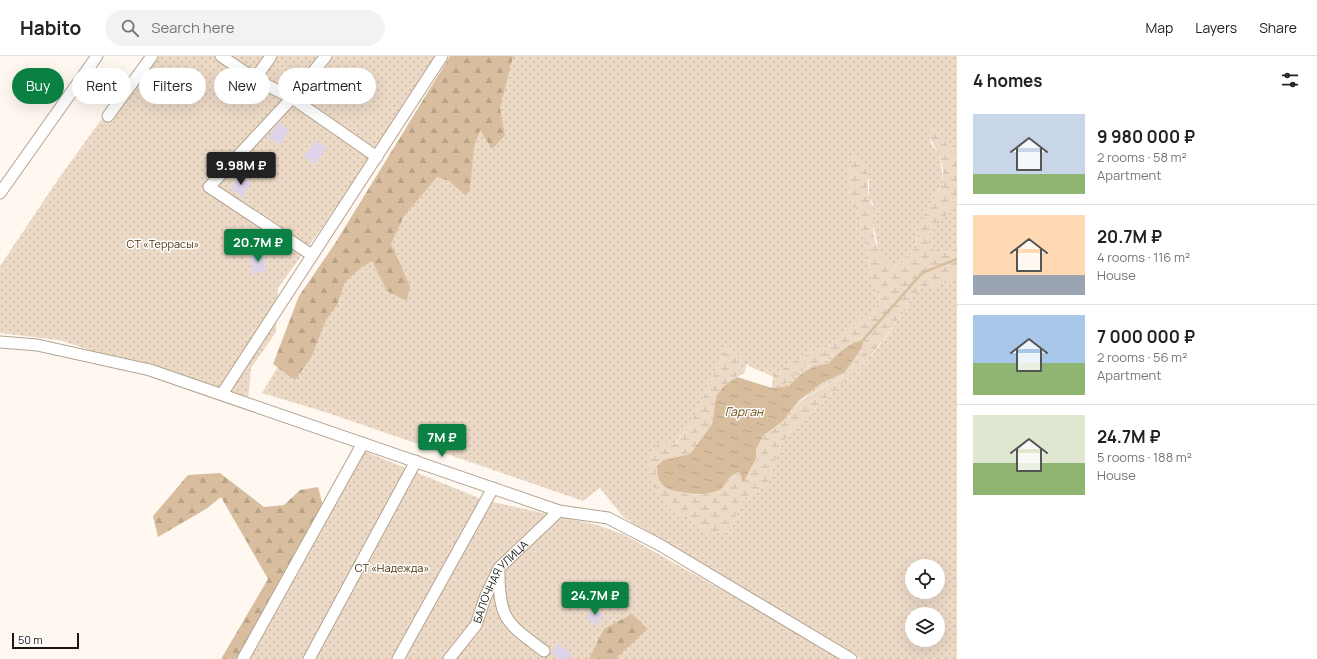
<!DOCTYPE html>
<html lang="en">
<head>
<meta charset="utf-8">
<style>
  :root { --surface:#fff; --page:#f2f2f2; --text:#222; --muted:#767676; --line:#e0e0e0; --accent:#0b8043 }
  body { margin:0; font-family:Manrope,sans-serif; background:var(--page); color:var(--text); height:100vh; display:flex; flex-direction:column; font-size:15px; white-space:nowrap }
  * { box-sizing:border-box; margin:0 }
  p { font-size:13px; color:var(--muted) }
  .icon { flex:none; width:22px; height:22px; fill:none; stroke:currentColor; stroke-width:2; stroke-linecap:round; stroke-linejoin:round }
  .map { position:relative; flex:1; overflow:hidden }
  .drawer { display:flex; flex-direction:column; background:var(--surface); width:360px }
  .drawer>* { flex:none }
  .guide { position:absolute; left:12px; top:12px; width:380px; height:36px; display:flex; gap:8px }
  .fabs { position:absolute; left:905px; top:503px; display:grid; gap:8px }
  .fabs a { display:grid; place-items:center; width:40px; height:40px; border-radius:50%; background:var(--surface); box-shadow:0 4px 16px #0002; font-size:20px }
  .scale { position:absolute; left:12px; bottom:10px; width:67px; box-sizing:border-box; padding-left:4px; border:2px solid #1c1711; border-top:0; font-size:11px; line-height:14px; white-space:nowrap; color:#1c1711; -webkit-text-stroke:3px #fff; paint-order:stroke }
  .price { position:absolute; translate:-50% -34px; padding:0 9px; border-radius:4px; background:var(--accent); color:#fff; font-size:13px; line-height:26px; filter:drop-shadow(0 1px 2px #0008) }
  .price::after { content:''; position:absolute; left:50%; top:24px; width:12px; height:9px; margin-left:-6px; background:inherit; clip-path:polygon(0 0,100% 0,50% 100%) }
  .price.active { background:#222; color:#fff }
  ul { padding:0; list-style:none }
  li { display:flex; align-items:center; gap:12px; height:100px; padding:0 16px }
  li+li { border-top:1px solid var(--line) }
  li span { display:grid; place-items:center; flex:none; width:112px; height:80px; border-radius:0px; color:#555 }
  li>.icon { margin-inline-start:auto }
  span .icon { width:48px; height:48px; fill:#fffc; stroke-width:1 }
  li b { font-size:17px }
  h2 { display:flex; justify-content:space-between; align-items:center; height:48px; padding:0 16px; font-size:17px }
  .tag { padding:0 14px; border-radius:18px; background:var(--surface); box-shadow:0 4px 16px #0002; font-size:14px; line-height:36px }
  .tag.active { background:var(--accent); color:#fff }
  header { display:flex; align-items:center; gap:24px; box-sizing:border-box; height:56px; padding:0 20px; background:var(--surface); border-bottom:1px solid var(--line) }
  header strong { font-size:19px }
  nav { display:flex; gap:22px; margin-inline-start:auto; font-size:14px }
  .search { width:280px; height:36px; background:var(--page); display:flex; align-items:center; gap:10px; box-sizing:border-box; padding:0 14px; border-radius:22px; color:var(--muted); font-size:15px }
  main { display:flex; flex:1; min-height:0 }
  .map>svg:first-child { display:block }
</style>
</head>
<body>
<header>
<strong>Habito</strong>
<div class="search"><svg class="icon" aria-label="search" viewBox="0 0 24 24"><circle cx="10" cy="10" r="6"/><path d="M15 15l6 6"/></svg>Search here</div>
<nav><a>Map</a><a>Layers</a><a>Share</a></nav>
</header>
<main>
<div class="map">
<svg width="957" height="603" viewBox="0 0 957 603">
  <defs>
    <pattern id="grass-dots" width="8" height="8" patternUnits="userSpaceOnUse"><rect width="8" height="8" fill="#ecdac6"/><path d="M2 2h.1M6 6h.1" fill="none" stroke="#cabaa9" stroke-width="1.8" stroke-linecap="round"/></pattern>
    <pattern id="forest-firs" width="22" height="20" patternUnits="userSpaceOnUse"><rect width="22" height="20" fill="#d8be9e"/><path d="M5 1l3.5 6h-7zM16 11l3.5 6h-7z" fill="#b9a387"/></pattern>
    <pattern id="wetland-marsh" width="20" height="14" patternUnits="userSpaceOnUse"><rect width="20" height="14" fill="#ecdac6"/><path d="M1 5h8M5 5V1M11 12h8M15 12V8" fill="none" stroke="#cabaa9"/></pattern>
    <pattern id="water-ripples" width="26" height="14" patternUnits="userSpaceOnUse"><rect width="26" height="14" fill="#d8bd9d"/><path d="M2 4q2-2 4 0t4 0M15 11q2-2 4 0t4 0" fill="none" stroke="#b9a286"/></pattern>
  </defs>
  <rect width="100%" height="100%" fill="#fff8f1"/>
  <path fill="url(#grass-dots)" fill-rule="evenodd" d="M147 0H439L319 176 278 232 276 276 251 312 248 345 59 284 0 277V210L59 122Z
    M464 0H957V103L950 92 932 71H928L931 87 940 100 943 125 929 154 922 164 913 194 904 205 894 211 888 210 879 196 872 163 873 147 869 142V123L848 134 861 166 872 222 880 245 873 257 862 263 840 282 825 293 808 297 774 320 787 327 803 312 830 301 856 284 863 282 871 301 907 252 906 248 923 230 939 231 957 218V603H861L623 461 600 432 583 445 328 357 262 337ZM863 288 844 317 822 327 798 345 783 365 764 379 756 393V403L742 426 739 416 728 421 721 433 657 410 663 404 690 398 712 368 716 340 737 321 744 317 747 308C755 315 764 315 773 321L772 332 789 330C800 318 811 308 828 308L838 298ZM726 292 742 301 736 321 724 330 715 340 712 368 689 398 663 404 657 410C657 413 656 419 657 422 664 438 709 443 721 433 730 426 723 423 738 417L742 427 757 403V393L765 379 788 362 802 343 848 317 862 293 869 303 789 377 780 390 767 429 743 443 729 475 710 478 687 461 667 451 649 406 662 385 674 388 691 367ZM912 510H938V536H912ZM912 558H938V584H912Z
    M957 141V192L937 198 927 183C936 168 948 156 957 141Z
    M354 391 484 444 597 469 625 479 775 564 841 603H242Z"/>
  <path fill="url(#forest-firs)" d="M450 0H513L500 52 505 79 492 93 480 74 474 91 470 135 465 139 449 125 437 121 404 160 391 188 410 230 407 245 387 235 372 205 358 214 345 226 337 249 326 264 311 302 295 324 273 308 299 240 334 189Z
    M220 417 264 451 284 449 300 434 318 431 323 450 240 603H221L268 523 221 441 206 453 158 481 153 460 188 419Z
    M632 558 648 573 617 601 618 603H589L604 573Z"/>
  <path fill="url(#wetland-marsh)" d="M927 71H932L950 92 957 103V141L946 159 935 171 927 183 937 198 957 192V218L939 231 923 230 906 248 907 252 870 301 863 282 856 284 830 301 803 312 787 327 774 329V319L808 297 825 293 840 282 862 262 873 257 880 245 872 222 861 166 848 134V116L855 97C874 107 865 126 869 141 870 146 873 150 875 156 869 170 877 206 894 211 902 207 907 202 912 195 918 186 917 176 921 166 929 148 945 134 943 113 941 96 930 88 927 71Z
    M726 292 742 301 736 321 724 330 715 340 712 368 689 398 663 404 657 410C657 413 656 419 658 422 664 438 709 444 721 433 730 425 723 423 739 417L743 427 757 403V393L765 379 788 362 802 344 848 317 862 293 869 303 789 377 780 390 767 429 743 443 729 475 710 478 687 461 667 451 650 424 649 406 652 391 662 385 675 388 691 367Z"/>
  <path fill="url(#water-ripples)" d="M863 284V288L861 293 844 317 822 327 798 345 783 365 764 379 756 393V403L743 427 739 416C724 423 730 424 721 433 712 441 672 438 664 430 657 424 658 418 657 410L663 404 690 398 712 368 716 340 724 330 737 321 772 332 789 330C800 318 811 308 828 308 838 297 849 287 863 284Z"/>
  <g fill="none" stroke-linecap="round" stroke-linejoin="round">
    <path stroke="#d8bd9d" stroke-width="2.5" d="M863 284 922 217 957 203"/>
  </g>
  <path fill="#ded4e9" d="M224 17 232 24 221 37 214 30Z
    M278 67 289 74 281 89 268 82Z
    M316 84 327 92 315 108 304 100Z
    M239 119 252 126 243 141 231 133Z
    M264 196 267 215 252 218 249 198Z
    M593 552 604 559 597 569 586 562Z
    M558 588 572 598 569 603H559L551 597Z"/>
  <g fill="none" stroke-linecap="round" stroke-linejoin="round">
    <defs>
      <g id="minor">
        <path d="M221 0 255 23 292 42 377 101"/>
        <path d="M255 23 271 0"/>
        <path d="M108 60 152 0"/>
        <path d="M0 137 97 0"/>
        <path d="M312 199 209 131 292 42 326 0"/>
        <path d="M0 286 37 289 150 314 559 455 608 462 660 489 851 603"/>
        <path d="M222 338 442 0"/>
        <path d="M499 516C499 564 507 567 544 595"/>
        <path d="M243 603 363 387"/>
        <path d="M309 603 416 405"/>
        <path d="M398 603 493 432"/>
        <path id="s1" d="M449 603 476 569 485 542 499 512 559 455"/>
      </g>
    </defs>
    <use href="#minor" stroke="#b2a492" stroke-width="13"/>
    <use href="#minor" stroke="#fff" stroke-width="11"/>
  </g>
  <g text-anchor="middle" stroke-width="3" stroke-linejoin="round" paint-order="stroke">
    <g font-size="11" fill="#4d3109" stroke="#fff">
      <text x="163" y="192">СТ «Террасы»</text>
      <text x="392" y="516">СТ «Надежда»</text>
    </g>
    <g font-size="11" fill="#1c1711" stroke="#fff">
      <text dy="4" stroke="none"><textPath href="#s1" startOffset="94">БАЛОЧНАЯ УЛИЦА</textPath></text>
    </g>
    <g font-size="12" font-style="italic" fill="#6f4a16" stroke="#fff">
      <text x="744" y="360">Гарган</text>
    </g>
  </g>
</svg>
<div class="fabs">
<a><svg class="icon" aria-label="locate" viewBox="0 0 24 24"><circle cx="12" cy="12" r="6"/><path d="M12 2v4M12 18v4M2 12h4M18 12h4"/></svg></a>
<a><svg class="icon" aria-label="layers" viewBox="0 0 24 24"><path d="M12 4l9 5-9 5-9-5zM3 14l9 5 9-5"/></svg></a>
</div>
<div class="scale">50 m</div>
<b class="price active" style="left:241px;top:130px">9.98M ₽</b>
<b class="price" style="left:258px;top:207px">20.7M ₽</b>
<b class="price" style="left:442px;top:402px">7M ₽</b>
<b class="price" style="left:595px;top:560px">24.7M ₽</b>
<div class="guide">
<a class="tag active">Buy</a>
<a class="tag">Rent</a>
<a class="tag">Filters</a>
<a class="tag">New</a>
<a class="tag">Apartment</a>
</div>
</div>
<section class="drawer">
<h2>4 homes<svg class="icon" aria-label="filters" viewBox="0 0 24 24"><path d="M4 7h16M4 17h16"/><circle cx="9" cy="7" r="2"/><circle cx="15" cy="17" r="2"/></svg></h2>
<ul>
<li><span style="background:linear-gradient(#c9d6e8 75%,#8fb573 0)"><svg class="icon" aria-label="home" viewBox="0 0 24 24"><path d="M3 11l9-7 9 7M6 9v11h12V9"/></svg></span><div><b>9 980 000 ₽</b><p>2 rooms · 58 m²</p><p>Apartment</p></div></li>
<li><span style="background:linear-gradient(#ffd9b3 75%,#9aa5b1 0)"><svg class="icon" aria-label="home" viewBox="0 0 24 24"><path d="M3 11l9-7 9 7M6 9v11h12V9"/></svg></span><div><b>20.7M ₽</b><p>4 rooms · 116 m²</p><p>House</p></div></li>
<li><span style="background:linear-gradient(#a9c7e8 60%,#8fb573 0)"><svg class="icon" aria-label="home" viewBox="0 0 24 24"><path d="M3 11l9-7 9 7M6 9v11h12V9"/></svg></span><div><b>7 000 000 ₽</b><p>2 rooms · 56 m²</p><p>Apartment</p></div></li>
<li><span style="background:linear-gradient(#dfe7d0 60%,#8fb573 0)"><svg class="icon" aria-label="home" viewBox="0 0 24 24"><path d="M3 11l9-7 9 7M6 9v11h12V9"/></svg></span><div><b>24.7M ₽</b><p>5 rooms · 188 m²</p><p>House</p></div></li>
</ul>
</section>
</main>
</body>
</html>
